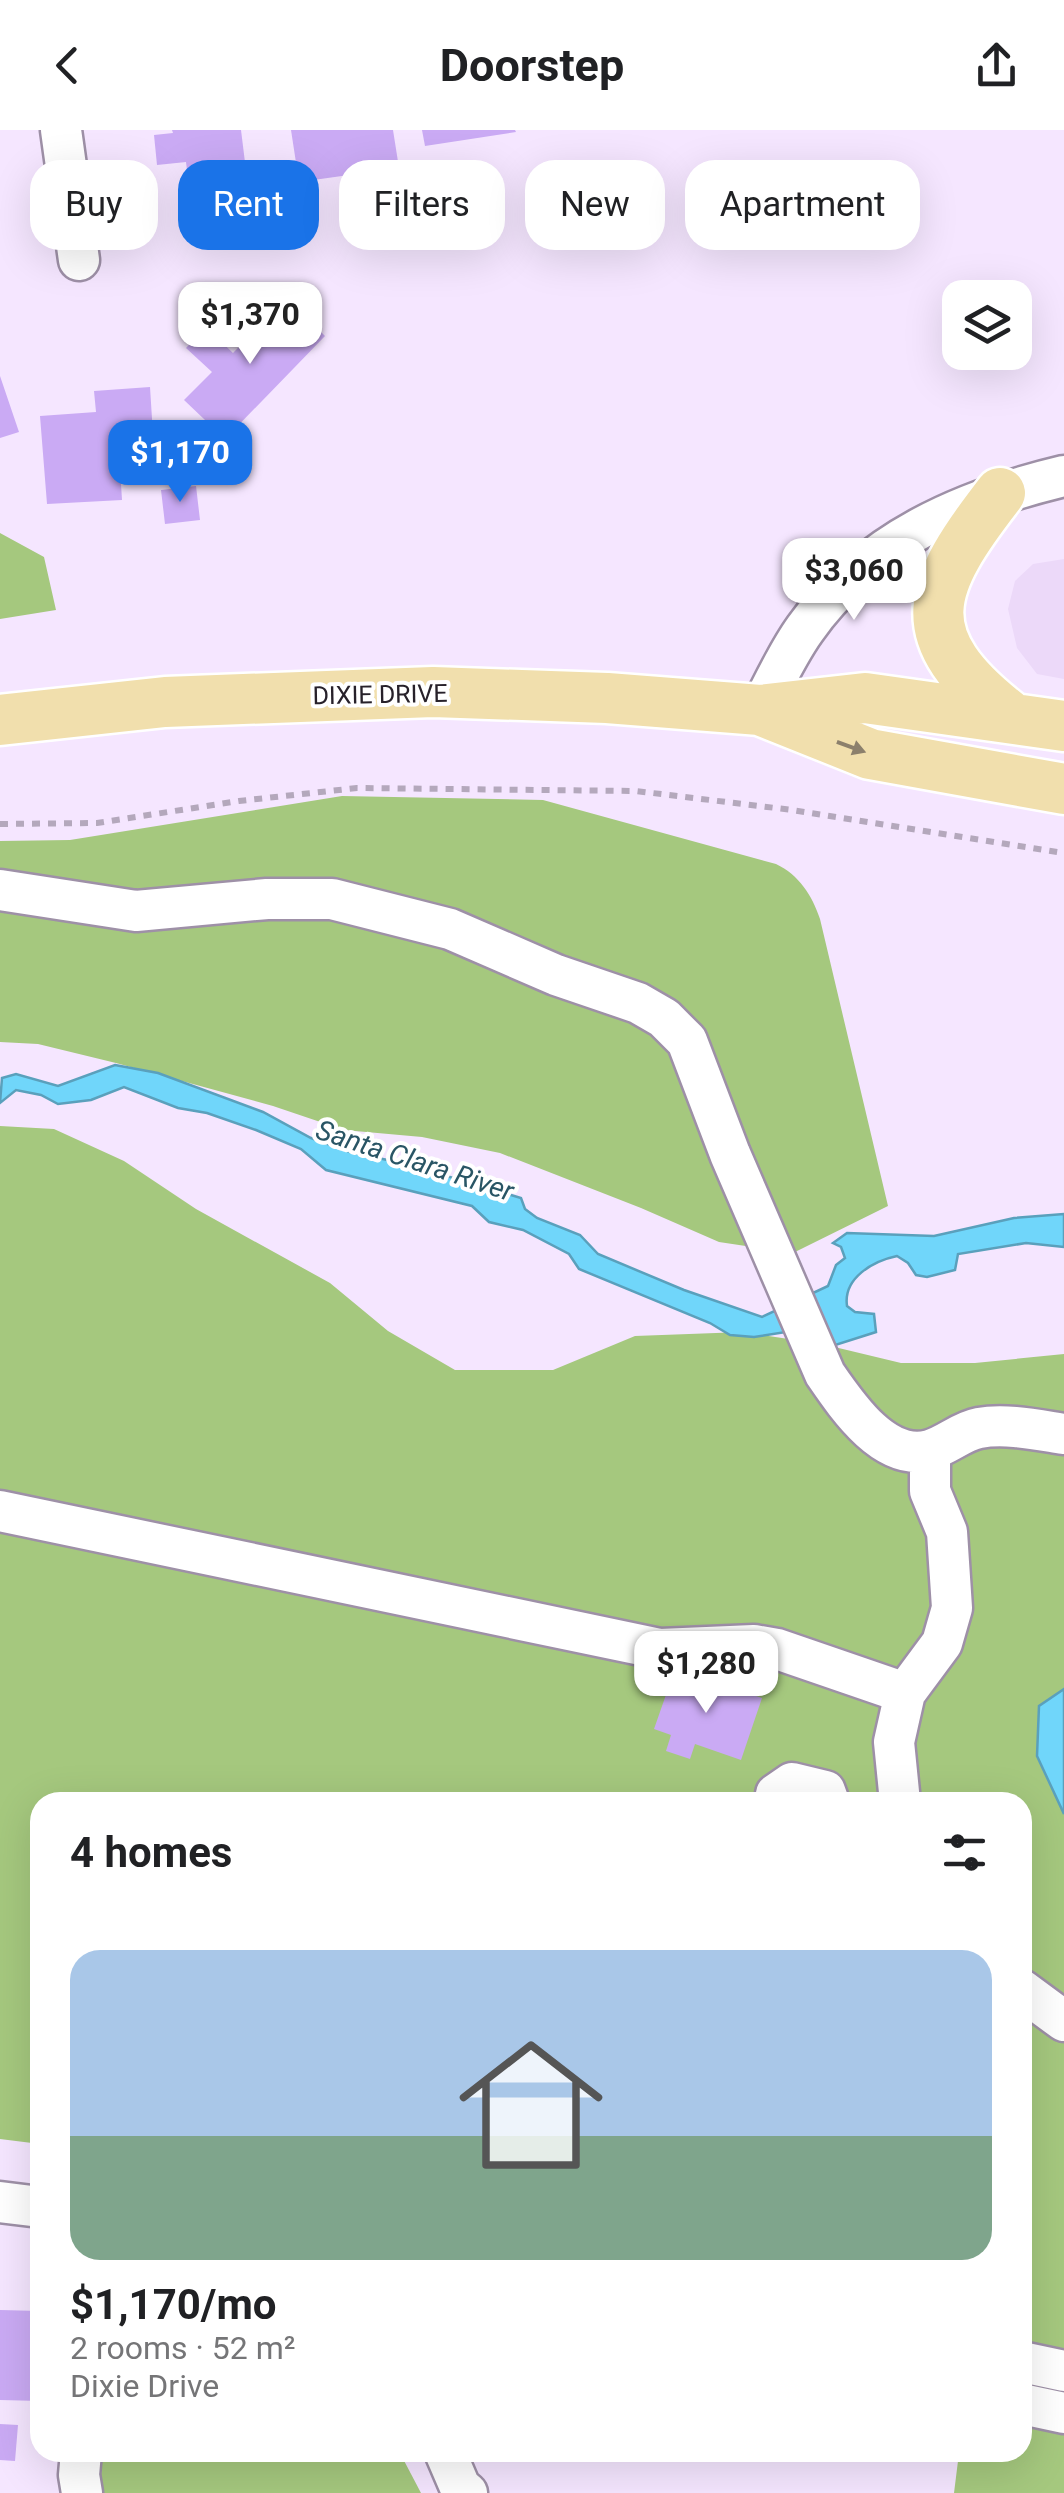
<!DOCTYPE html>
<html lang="en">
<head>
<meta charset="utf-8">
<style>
  :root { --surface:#fff; --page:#f6f6f6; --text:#202124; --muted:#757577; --line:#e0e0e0; --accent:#1a73e8 }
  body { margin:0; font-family:Roboto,sans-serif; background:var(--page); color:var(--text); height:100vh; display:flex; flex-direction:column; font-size:38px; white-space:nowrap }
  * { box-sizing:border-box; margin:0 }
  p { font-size:32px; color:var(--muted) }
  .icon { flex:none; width:55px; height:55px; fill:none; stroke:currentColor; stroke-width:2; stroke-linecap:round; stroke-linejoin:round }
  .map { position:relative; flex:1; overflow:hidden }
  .panel { position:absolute; left:30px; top:1662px; width:1002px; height:670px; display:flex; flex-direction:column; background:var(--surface); border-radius:30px; box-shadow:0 10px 40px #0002 }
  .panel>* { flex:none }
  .guide { position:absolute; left:30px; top:30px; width:1005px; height:90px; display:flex; gap:20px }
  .controls { position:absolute; left:942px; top:150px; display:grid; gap:20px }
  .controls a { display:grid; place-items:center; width:90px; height:90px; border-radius:20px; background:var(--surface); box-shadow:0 10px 40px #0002; font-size:50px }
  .price { position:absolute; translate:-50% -85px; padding:0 22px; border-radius:20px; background:#fff; color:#222; font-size:32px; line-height:65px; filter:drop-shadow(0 2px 5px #0008) }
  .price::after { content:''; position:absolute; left:50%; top:60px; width:30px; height:22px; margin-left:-15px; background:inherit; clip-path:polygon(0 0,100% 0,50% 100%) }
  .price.active { background:var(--accent); color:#fff }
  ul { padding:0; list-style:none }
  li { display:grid; align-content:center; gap:20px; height:530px; padding:0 40px }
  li+li { border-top:2px solid var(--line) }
  li span { display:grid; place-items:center; height:310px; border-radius:30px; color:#555 }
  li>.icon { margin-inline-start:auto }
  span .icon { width:180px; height:180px; fill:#fffc; stroke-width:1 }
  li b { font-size:42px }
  h2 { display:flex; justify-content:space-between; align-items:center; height:120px; padding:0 40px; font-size:42px }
  .pill { padding:0 35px; border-radius:30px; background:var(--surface); box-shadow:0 10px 40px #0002; font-size:35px; line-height:90px }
  .pill.active { background:var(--accent); color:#fff }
  header { display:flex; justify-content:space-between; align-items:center; height:130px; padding:0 40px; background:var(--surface); font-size:45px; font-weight:700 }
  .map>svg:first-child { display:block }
</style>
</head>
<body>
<header><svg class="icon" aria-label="back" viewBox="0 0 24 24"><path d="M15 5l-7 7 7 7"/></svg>Doorstep<svg class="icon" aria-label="share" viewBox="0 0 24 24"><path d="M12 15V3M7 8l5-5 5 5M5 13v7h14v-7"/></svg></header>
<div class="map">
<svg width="1064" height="2363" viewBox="0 0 1064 2363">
  <rect width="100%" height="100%" fill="#f5e6ff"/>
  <path fill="#ecd9f9" d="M1064 429V549L1037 544 1017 518 1008 479 1015 451 1033 434Z"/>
  <path fill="#a5c87e" d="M0 403 44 427 56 480 0 489Z
    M342 666 543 670 776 734C799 745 812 765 820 789L888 1076 793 1123 719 1112 641 1078 500 1023 422 1007 344 1000 273 976 116 933 38 914 0 912V711L70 710Z
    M0 996 54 999 124 1031 196 1079 330 1153 388 1201 455 1240H553L635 1206 743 1202 822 1214 901 1233H975L1064 1224V1559L1039 1576 1037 1626 1064 1684V2363H954L959 2323 1022 2322V1672H40V2014L0 2009Z
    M66 2322 400 2323 421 2363H65Z"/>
  <path fill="#70d6fa" stroke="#5aa0bc" stroke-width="2.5" d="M115 935 158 943 263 982 311 1008 350 1022 406 1034 521 1068 525 1079 537 1088 580 1105 598 1124 684 1160 762 1187 828 1156 836 1135 845 1128 841 1117 833 1113 847 1103 934 1106 1014 1088 1064 1084V1117L1026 1113 958 1124 955 1140 927 1147 916 1145 908 1133 897 1126C873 1131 843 1148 847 1176L855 1182 874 1184 876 1202 826 1218 792 1201 754 1207 730 1205 710 1193 579 1139 569 1124 523 1100 489 1092 472 1076 326 1040 301 1019 256 1000 207 983 178 978 124 957 91 970 58 974 41 965 16 960 0 973 2 948 16 944 58 956Z
    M1064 1559V1684L1037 1626 1039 1576Z"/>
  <path fill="#caaaf4" d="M172 0H241L253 97 195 104 186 32 157 35 154 5 173 3Z
    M291 0H393L399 38 299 52Z
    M422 0H515L516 2 425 16Z
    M287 168 325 206 225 309 184 270 212 242 186 218 206 197 233 223Z
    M0 246 19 302 0 308Z
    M150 257 156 352 121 354 122 370 47 374 40 286 96 282 94 261Z
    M196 356 200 390 165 394 161 360Z
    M675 1539 762 1568 741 1630 695 1614 690 1629 666 1621 671 1605 654 1599Z
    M0 2180 40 2181V2271L0 2270Z
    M0 2294 18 2295 15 2331 0 2330Z"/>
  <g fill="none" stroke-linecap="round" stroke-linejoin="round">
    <defs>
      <path id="minor" d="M61 0 79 130
        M760 580C774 553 787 524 805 499 867 411 963 370 1064 346
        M0 760 136 781 267 769H332L450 799 556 845 638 873 664 888 687 911 730 1024 825 1244C847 1276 885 1333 930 1320 947 1315 962 1301 979 1298 1006 1293 1038 1300 1064 1304
        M0 1381 660 1519 754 1515 777 1519 905 1563
        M775 1672 776 1664 792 1653 825 1661 829 1672
        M900 1672 894 1612 905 1563 942 1513 952 1478 947 1402 930 1361V1320
        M1022 1860 1064 1891
        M0 2072 40 2077
        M1022 2232 1064 2241
        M1022 2274 1064 2283
        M81 2322 79 2345 82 2363
        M445 2322 460 2357 467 2363"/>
      <path id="major" d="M1000 363C927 457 905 506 1011 587
        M760 580 870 624 1064 659
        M0 590 165 572 433 562 607 568 760 580 865 568 1064 596"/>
    </defs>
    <use href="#minor" stroke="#9e90a7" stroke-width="45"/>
    <use href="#major" stroke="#fff" stroke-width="55"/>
    <path stroke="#b4a8bc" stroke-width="6" stroke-dasharray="8 8" stroke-linecap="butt" d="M0 694 97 693 239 671 357 658 636 661 792 680 1064 723"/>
    <use href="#minor" stroke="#fff" stroke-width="40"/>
    <use href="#major" stroke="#f1dfad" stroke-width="50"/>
  </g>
  <defs><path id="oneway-solid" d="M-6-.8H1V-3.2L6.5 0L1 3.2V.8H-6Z" transform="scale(2.5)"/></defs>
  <use fill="#8c806c" href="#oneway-solid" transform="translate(851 617) rotate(20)"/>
  <g text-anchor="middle" stroke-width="8" stroke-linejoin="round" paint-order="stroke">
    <g font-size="25" fill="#27212a" stroke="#fff">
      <text transform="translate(380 564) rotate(-1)" y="9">DIXIE DRIVE</text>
    </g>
    <g font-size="28" font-style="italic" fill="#295565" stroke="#fff">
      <text transform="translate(415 1030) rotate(18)" y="10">Santa Clara River</text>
    </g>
  </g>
</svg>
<div class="controls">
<a><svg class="icon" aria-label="layers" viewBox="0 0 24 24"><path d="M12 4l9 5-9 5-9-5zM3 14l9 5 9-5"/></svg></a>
</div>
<b class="price" style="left:250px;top:237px">$1,370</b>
<b class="price active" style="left:180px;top:375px">$1,170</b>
<b class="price" style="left:854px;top:493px">$3,060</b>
<b class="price" style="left:706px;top:1586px">$1,280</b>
<div class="guide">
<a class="pill">Buy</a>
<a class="pill active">Rent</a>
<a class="pill">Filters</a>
<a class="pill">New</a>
<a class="pill">Apartment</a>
</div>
<section class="panel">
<h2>4 homes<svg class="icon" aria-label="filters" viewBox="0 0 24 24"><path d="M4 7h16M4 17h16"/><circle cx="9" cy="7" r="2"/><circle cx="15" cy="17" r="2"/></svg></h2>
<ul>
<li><span style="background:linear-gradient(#a9c7e8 60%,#7fa58c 0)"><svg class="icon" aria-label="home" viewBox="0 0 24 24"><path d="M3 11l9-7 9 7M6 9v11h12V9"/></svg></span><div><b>$1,170/mo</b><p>2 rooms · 52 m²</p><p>Dixie Drive</p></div></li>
</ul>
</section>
</div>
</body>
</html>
